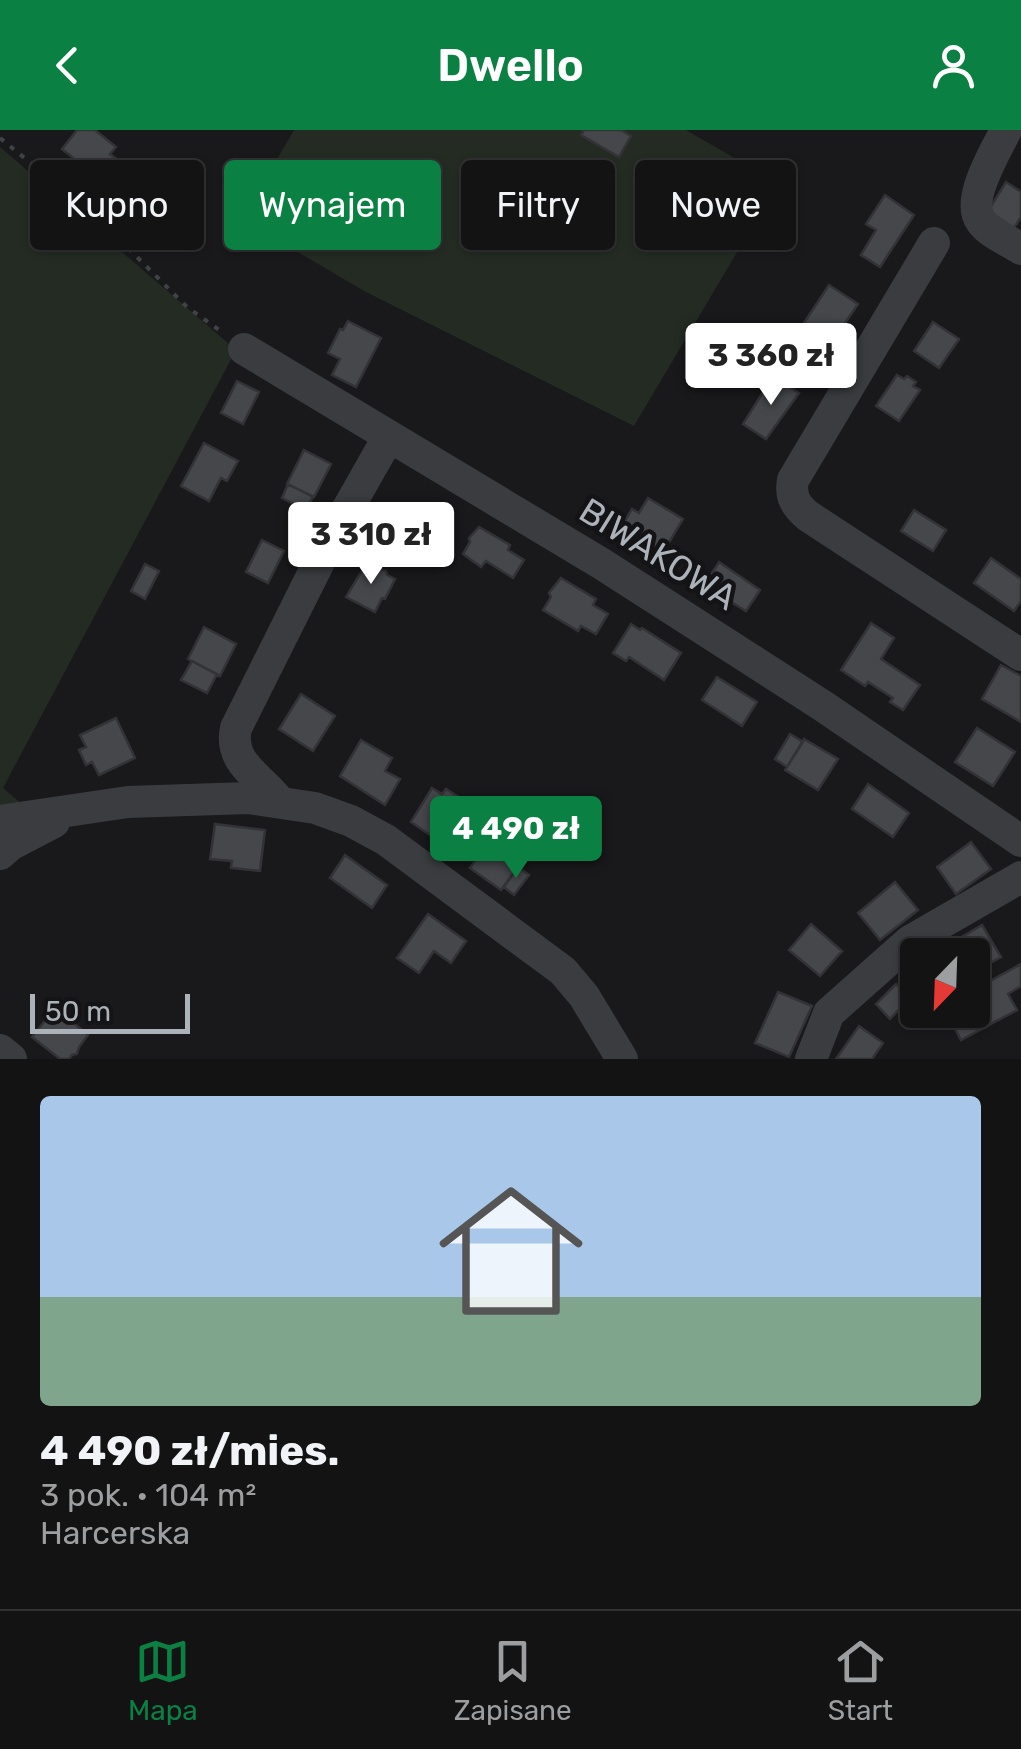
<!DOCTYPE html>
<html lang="pl">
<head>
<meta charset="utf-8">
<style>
  :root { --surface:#131314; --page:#202022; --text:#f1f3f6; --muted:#9d9ea0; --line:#323234; --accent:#0b8043 }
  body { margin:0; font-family:Rubik,sans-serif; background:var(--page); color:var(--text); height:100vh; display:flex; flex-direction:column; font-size:38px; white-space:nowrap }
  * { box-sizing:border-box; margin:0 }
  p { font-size:32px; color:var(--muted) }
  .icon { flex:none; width:55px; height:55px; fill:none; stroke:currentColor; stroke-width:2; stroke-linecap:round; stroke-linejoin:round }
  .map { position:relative; height:929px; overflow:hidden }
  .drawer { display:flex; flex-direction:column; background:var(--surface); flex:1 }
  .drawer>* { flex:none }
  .guide { position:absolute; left:30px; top:30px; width:962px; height:90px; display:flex; gap:20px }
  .needle { width:65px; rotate:203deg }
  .fabs { position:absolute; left:900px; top:808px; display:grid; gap:20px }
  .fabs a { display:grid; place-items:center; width:90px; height:90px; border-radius:10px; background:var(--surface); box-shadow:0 2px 8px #0004,0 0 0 2px var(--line); font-size:50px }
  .scale { position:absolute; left:30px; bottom:25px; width:160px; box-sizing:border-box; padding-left:10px; border:5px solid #acb2b9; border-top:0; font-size:28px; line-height:35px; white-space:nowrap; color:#acb2b9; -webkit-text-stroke:8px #141416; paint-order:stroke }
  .price { position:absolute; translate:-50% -85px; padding:0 22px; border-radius:10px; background:#fff; color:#222; font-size:32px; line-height:65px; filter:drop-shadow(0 2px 5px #0008) }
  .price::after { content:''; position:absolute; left:50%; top:60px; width:30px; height:22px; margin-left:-15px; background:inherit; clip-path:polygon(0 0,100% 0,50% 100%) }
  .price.current { background:var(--accent); color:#fff }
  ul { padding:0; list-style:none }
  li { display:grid; align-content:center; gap:20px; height:530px; padding:0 40px }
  li span { display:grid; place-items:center; height:310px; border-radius:10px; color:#555 }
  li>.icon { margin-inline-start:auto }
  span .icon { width:180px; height:180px; fill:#fffc; stroke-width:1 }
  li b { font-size:42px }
  .pill { padding:0 35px; border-radius:10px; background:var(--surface); box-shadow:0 2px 8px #0004,0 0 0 2px var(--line); font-size:35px; line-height:90px }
  .pill.current { background:var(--accent); color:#fff }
  header { display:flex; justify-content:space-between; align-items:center; height:130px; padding:0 40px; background:var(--accent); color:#fff; font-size:45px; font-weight:600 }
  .tab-bar { display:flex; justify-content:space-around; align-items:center; height:140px; border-top:2px solid var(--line); background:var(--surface); font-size:28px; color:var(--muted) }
  .tab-bar a { display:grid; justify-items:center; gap:5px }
  .tab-bar .current { color:var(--accent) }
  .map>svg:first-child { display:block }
</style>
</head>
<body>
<header><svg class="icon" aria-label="back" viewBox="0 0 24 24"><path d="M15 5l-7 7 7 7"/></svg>Dwello<svg class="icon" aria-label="person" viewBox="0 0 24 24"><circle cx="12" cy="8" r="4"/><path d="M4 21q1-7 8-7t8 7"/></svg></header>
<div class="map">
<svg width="1021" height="929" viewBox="0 0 1021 929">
  <rect width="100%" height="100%" fill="#19191b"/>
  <path fill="#232b23" d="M294 0H686L778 53 634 296 364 161 242 89Z
    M0 17 236 220 3 658 23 675 0 684Z"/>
  <path fill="#46474b" stroke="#333337" stroke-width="2.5" d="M77 0H95L116 17 110 24 119 31 98 57 73 36 77 31 62 19Z
    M584 0H621L631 6 619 27 581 5Z
    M1006 52 1021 62V87L1014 98 988 81Z
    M885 65 914 85 880 137 861 125 876 100 866 94Z
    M829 155 858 174 826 221 798 202Z
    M348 191 381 208 356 257 332 245 340 229 328 223 340 199 343 200Z
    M933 192 959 209 939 238 914 221Z
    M897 245 904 249 907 246 916 252 913 256 920 260 899 291 876 276Z
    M773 246 799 263 766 309 743 294Z
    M237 251 259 262 243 294 221 283Z
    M204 313 238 331 227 351 221 348 209 371 181 356Z
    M304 320 331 334 314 367 287 354Z
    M288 354 313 367 306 380 282 368Z
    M648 368 683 389 662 424 619 400 632 379 639 383Z
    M914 380 946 400 933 421 901 401Z
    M479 397 510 415 508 420 524 430 513 448 486 431 481 437 463 424 470 412 469 408Z
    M262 410 284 421 268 453 246 442Z
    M991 428 1021 449V471L1014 481 974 453Z
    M719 432 760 460 746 481 718 464 719 463 705 454Z
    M145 434 159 441 145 469 131 461Z
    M366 434 386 441 387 445 395 449 385 469 382 468 375 482 346 467Z
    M561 448 596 469 593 475 608 484 596 504 581 496 578 501 543 480 551 467 549 463Z
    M871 493 894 508 881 529 920 555 903 580 890 572 893 568 868 552 865 556 841 540Z
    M631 494 640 500 642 498 681 523 664 550 629 527 626 531 613 523Z
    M204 497 236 514 220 546 188 529Z
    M192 531 217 544 207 563 181 550Z
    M1001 535 1021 546V592L982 569Z
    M717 547 757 572 742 596 702 570Z
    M301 564 335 586 313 621 279 599Z
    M116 588 135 628 99 645 92 632 86 635 79 620 86 617 80 605Z
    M977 598 1015 622 993 656 955 632Z
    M790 604 803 612 787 637 775 629Z
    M804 609 838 629 818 660 785 640Z
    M361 610 392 628 385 641 400 649 385 675 340 646Z
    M868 654 909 683 893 707 852 679Z
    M432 658 442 664 446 659 468 673 443 714 411 692Z
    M215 694 265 700 260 741 231 738 232 731 210 729Z
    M489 711 520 734 501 760 470 738Z
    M971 712 991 739 956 764 937 737Z
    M345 725 387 755 372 778 330 748Z
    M518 737 529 745 514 765 504 757Z
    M895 752 918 780 880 810 858 783Z
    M428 784 466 811 451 833 434 821 419 843 397 828Z
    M811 794 842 821 820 846 789 820Z
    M982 795 1001 827 972 843V825H950L945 817Z
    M1021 834V856L1008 864 1017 880 961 910 945 880H972V861Z
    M896 854 910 868 890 889 876 874Z
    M778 862 812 876 789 927 755 913Z
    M52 882 67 894 70 890 88 905 79 917 77 924 72 925 69 929H60L32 907Z
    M859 896 883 913 872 929H836Z"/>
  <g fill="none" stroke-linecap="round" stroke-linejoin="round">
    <path stroke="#404346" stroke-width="4" stroke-dasharray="5 8" stroke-linecap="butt" d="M0 8 97 87 187 177 222 202"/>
    <path stroke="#3a3c3f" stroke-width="32" d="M1006 0C996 21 965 70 981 91 989 103 1009 111 1021 119
      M934 113 793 350C790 366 795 375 808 386L1021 525
      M244 219 602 434 823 576 1021 711
      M279 671C261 647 228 633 236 598L330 410 389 306
      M0 691 128 672 248 668 315 678 351 691 386 710 563 841 584 866 622 929
      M0 724 10 715 54 692
      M0 920 11 929
      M811 929 829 883 910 811 1021 747"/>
  </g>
  <g text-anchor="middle" stroke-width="9" stroke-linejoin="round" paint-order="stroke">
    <g font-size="35" fill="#acb2b9" stroke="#141416">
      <text transform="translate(658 424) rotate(32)" y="12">BIWAKOWA</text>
    </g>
  </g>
</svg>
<div class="fabs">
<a><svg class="needle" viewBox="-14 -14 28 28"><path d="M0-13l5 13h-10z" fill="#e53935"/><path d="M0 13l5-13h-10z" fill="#9d9ea0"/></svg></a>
</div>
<div class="scale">50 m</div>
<b class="price" style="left:771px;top:278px">3 360 zł</b>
<b class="price" style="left:371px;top:457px">3 310 zł</b>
<b class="price current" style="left:516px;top:751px">4 490 zł</b>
<div class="guide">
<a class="pill">Kupno</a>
<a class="pill current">Wynajem</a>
<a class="pill">Filtry</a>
<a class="pill">Nowe</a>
</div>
</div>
<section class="drawer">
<ul>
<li><span style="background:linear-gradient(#a9c7e8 65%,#7fa58c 0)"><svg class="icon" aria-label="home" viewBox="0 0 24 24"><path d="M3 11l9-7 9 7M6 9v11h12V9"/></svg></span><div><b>4 490 zł/mies.</b><p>3 pok. · 104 m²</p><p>Harcerska</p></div></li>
</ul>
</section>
<nav class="tab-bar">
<a class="current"><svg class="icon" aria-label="map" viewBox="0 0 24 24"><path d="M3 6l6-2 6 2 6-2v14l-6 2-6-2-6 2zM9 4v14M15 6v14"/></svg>Mapa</a>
<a><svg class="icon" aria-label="saved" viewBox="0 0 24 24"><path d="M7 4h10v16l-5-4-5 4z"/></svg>Zapisane</a>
<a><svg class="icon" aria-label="home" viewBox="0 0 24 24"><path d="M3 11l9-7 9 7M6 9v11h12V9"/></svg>Start</a>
</nav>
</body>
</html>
